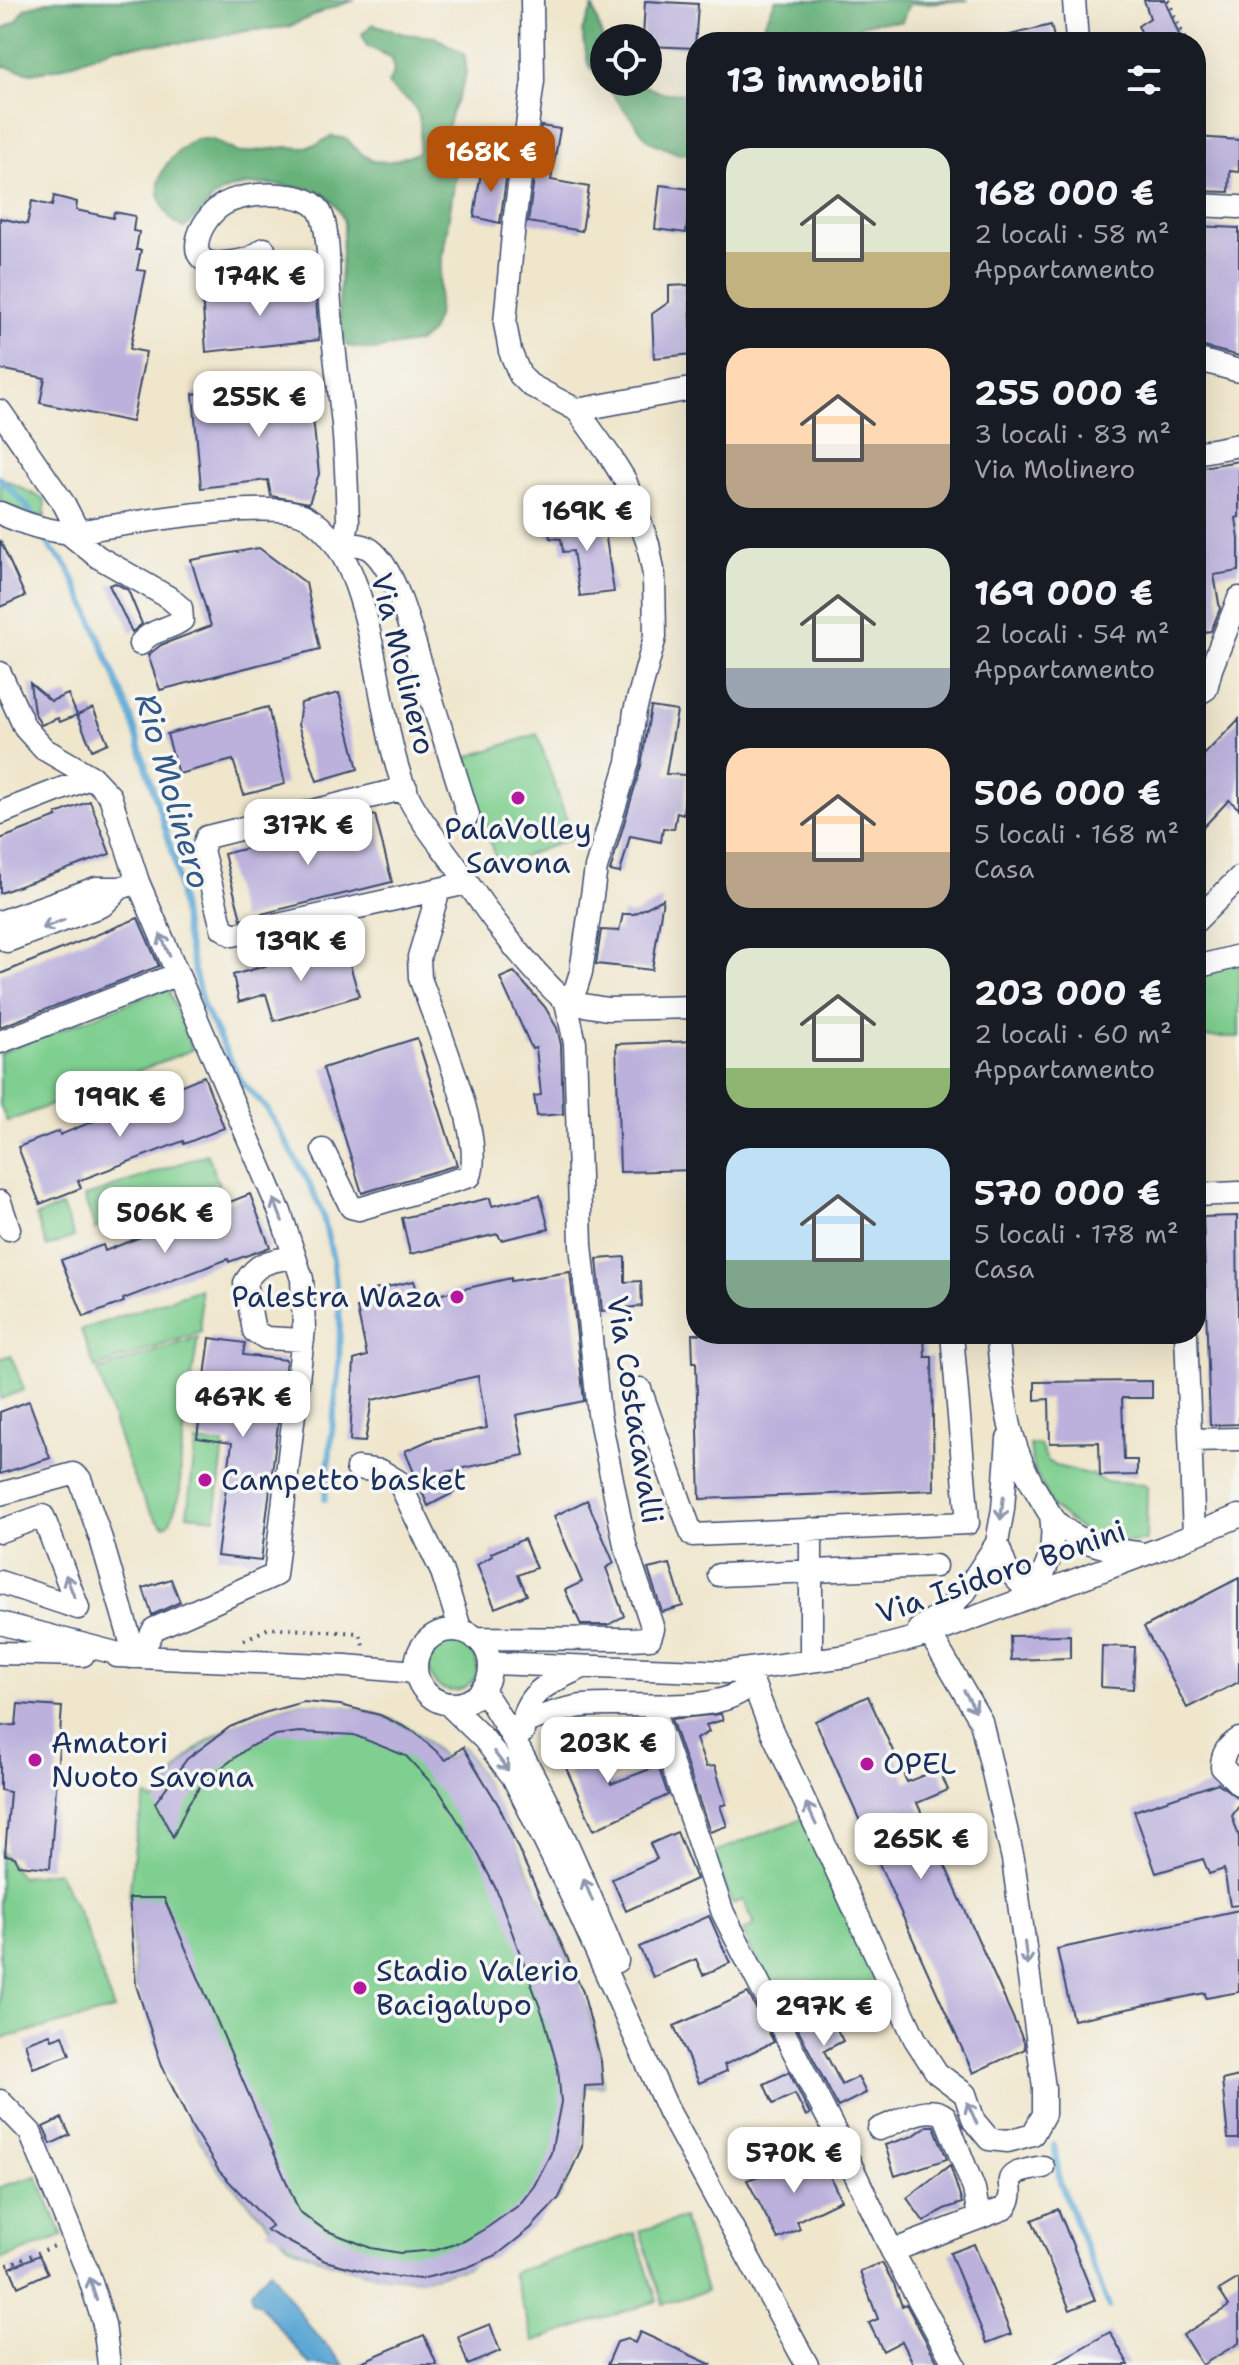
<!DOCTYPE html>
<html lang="it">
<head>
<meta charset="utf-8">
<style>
  :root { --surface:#171b24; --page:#242831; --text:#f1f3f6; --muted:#9ea1a6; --accent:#b45309 }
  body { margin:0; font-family:"Shantell Sans",sans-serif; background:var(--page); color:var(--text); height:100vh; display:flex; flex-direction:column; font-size:30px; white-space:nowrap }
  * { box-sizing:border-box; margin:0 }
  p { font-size:26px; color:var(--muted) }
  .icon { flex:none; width:44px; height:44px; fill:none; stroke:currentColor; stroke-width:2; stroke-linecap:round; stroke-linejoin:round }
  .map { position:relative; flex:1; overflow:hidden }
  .details { position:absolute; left:686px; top:32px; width:520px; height:1312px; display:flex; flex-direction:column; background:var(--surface); border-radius:32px; box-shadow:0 8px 32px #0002 }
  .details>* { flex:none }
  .fabs { position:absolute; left:590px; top:24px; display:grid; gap:16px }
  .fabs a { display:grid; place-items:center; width:72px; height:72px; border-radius:50%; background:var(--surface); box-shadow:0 8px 32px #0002; font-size:40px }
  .price { position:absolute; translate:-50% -68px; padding:0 18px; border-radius:16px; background:#fff; color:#222; font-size:26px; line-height:52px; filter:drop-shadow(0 2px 4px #0008) }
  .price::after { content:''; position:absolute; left:50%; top:48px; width:24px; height:18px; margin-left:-12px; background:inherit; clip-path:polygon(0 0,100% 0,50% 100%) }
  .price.selected { background:var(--accent); color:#fff }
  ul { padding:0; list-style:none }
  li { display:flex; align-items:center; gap:24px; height:200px; padding:0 40px }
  li span { display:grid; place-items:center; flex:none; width:224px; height:160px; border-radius:24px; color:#555 }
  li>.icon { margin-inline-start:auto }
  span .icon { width:96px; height:96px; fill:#fffc; stroke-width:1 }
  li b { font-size:34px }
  h2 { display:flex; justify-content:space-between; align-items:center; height:96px; padding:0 40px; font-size:34px }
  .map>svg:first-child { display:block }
</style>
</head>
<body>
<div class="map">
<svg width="1239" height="2365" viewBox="0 0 1239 2365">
  <rect width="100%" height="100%" fill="#f6f6f2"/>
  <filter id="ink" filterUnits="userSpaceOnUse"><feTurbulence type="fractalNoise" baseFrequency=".0125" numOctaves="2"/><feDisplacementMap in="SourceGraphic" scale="16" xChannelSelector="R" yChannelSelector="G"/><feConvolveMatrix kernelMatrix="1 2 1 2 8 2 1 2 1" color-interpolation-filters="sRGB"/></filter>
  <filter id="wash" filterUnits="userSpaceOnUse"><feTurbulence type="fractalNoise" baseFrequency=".006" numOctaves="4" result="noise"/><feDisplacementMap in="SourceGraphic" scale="32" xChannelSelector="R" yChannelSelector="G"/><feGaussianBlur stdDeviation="1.8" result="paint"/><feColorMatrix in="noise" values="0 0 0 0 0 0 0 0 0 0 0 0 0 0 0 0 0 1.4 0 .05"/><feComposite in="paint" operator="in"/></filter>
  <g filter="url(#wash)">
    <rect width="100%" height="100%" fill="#efe6cc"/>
    <path fill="#7fcf90" stroke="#4d7f77" stroke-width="2" d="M0 477 45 500V517L0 505Z
      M537 734 573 838 498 866 465 758Z
      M1239 961V1037H1196V972Z
      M168 988 192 1050 7 1122 0 1105V1053Z
      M207 1154 219 1185 95 1229 84 1197Z
      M62 1206 74 1237 47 1247 36 1216Z
      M200 1289 201 1332 95 1368 81 1330Z
      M198 1337 181 1453 180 1494 170 1522 165 1526C138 1514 108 1402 98 1371Z
      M11 1355 24 1390 0 1399V1359Z
      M196 1442 224 1445 215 1518 187 1515Z
      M1039 1444 1047 1460 1056 1466 1092 1475 1104 1481 1144 1484 1147 1487 1146 1541 1122 1542 1090 1537 1053 1508 1032 1464 1030 1445Z
      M429 1667a24 24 0 1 1 48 0a24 24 0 1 1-48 0Z
      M303 1702C341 1705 386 1710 418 1734 428 1742 437 1751 446 1760L463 1747C496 1798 519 1850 544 1905 571 1963 599 2020 603 2085L585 2087 582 2147 559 2198 468 2267 421 2279 378 2275 325 2261 287 2244 219 2171 192 2127 136 1985 129 1898 136 1835 146 1796 156 1802C165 1789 174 1774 185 1761 213 1728 263 1713 303 1702Z
      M804 1818 882 1990 829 2010 820 1997 799 2007 783 1981 768 1988 743 1931 755 1924 743 1900 732 1904 714 1852Z
      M0 1850 20 1877 58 1872 83 1922 114 2010 0 2039Z
      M37 2176 63 2236 0 2260V2187Z
      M683 2218 706 2291 663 2304 640 2231Z
      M635 2233 657 2301 534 2341 512 2273Z"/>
    <path fill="#67b27a" stroke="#41706c" stroke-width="2" d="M56 0H355L328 9 288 27 246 31 188 42 116 47 60 68 31 73 0 65V30L17 21 25 8Z
      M776 0H969L909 4 902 22H875L861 25 853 42H755Z
      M593 7 604 43V82H635L662 93 696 94V153L679 154 649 141 588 63 582 31Z
      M373 24 404 34 435 37 464 54C476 97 428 114 458 159L441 268 437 317 431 332 419 342 374 350 347 346C333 317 342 279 342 248 342 240 345 231 344 223 342 211 328 195 317 190 308 187 296 188 286 186 266 184 237 182 219 194 206 203 201 217 184 228 172 222 169 218 163 206 149 176 171 155 195 139H211L239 153 287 147 302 148 318 144 331 136 347 139 359 152 373 161 388 162 418 153C420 136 425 115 409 101 401 95 394 92 388 84L394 72 392 58 367 46 362 34Z"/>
    <path fill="#5ca7d4" stroke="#3c6b99" stroke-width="2" d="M270 2270 308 2325 344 2365H310L260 2305 253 2301 251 2291Z"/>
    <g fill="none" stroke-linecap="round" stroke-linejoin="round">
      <path stroke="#5ca7d4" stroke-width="6" d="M0 478 27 506 36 521
        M43 534 52 550 67 566 88 610 130 714 175 861 185 933 203 1006 242 1082 268 1110 308 1181 322 1212 333 1259 340 1320 339 1365 325 1499
        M1054 2145 1060 2182 1109 2307"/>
    </g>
    <g id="blocks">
      <path fill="#bbb1dc" d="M1144 0H1165L1182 42H1147L1138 26 1150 18Z
        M645 1 698 4 695 48 648 46V38H643Z
        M1051 25 1055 42H1006V36Z
        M541 126 560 129 551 180 589 187 582 231 528 222Z
        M1196 137 1239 140V172L1230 171 1229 192 1196 191Z
        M482 165 507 172 500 223 474 217Z
        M660 185 691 189 686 233 655 229Z
        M54 196 77 202 76 210 113 218 114 212 135 216 133 231 139 232 136 250H141L137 270 146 271 130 349 146 352 132 422 40 403 45 378 0 369V218L27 224 32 201 52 206Z
        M1196 226 1239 228V356L1196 345Z
        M315 285 319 340 206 352 202 294Z
        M689 285 693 354 654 358 652 314 669 302V286Z
        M309 381 319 474 309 503 271 496 268 480 201 488 193 394Z
        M1239 461V517L1236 518 1239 539V571L1214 575 1220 609 1211 631 1196 633V524L1204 523 1196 468Z
        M603 518 614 592 580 596 573 551 563 552 561 539 550 538 547 524Z
        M0 540 25 596 0 607Z
        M259 548 306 583 320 649 160 690 148 655 161 645 211 626 191 560Z
        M115 583 128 590 142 624 132 632 109 585Z
        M30 683 51 701 68 694 77 715 60 722 58 718 41 725 34 712Z
        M339 693 358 769 317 781 298 725 301 703Z
        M268 707 285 784 244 795 233 760 178 774 167 734Z
        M651 707 677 711 666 774 687 775 683 814 677 812 674 829 663 828 661 842 630 836 620 873 610 871 641 766Z
        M93 708 108 743 92 750 77 715Z
        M1239 719V809L1229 800 1196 835V763Z
        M90 801 110 854 0 893V839L57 817 56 814Z
        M375 815 392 882 241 919 224 854Z
        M663 899 652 970 596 964 601 930 619 931 623 914H634Z
        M138 918 159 966 0 1027V974Z
        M344 944 359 996 274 1021 266 994 239 1002 233 975Z
        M514 972 545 1007 557 1028 561 1045 563 1114 537 1116 534 1096 541 1095 536 1048 532 1049 500 978Z
        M417 1038 457 1165 362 1193 323 1068Z
        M696 1041V1170L620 1172 616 1044Z
        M204 1076 224 1128 184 1144 183 1141 78 1181 81 1188 40 1204 18 1147 59 1131 60 1135Z
        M250 1194 270 1247 229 1262 228 1259 123 1299 124 1302 84 1317 61 1260 103 1245 105 1251Z
        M540 1195 549 1229 501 1240 498 1234 410 1254 402 1218 490 1198 492 1206Z
        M1237 1216 1239 1424 1210 1425 1203 1217Z
        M625 1257V1282L641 1281 642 1306 602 1311 597 1259Z
        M570 1272 584 1401 516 1415 524 1455 446 1472 455 1492 428 1506 405 1451 432 1439 487 1428 478 1376 372 1400 365 1442 350 1441 354 1360 367 1356 357 1308 377 1304 374 1290 414 1281 420 1299 511 1278V1281Z
        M692 1334H924L925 1357H932L934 1490 700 1499 696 1362H693Z
        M210 1338 245 1343 243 1355 286 1360 261 1561 217 1556 232 1443 197 1438Z
        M1152 1381V1398H1122L1124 1460H1137V1475L1100 1476 1099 1442 1050 1443 1049 1399 1035 1400V1382Z
        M29 1401 50 1458 0 1474V1412Z
        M587 1500 614 1563 606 1568 624 1616 608 1625H581L565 1590 582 1582 554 1516Z
        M524 1539 536 1568 518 1575 527 1595 495 1608 477 1565 492 1556 491 1553Z
        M670 1564 683 1606 662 1612 648 1569Z
        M1239 1578V1682L1187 1708 1144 1627Z
        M171 1579 180 1602 152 1615 143 1588Z
        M1070 1635V1658L1011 1660 1010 1636Z
        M1102 1646 1135 1647 1133 1689 1101 1687Z
        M868 1696 907 1782 939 1769 948 1790 917 1803 1024 2042 1025 2049 973 2073 815 1721Z
        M303 1702 340 1705 380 1715 415 1732 446 1760 463 1747 499 1806 583 1992 601 2061 603 2085 585 2086 582 2147 559 2198 531 2228 497 2255 468 2267 421 2279 378 2275 325 2261 266 2230 272 2226 219 2171 192 2127 162 2066 136 1985 129 1898H164L299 2211 325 2230 371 2248 400 2253 436 2250 464 2241 488 2227 519 2205 534 2186 551 2153 561 2102 558 2069 545 2021 496 1889 476 1850 440 1792 406 1756 354 1735 299 1732 276 1735 249 1747 204 1781 188 1804 173 1837 155 1803 187 1759 230 1727 264 1713Z
        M18 1704 62 1707 50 1868 18 1865 15 1857 5 1855 10 1792 0 1790V1726L16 1725Z
        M721 1714 723 1720 706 1725 709 1732 696 1739 706 1767 715 1766 726 1804 720 1806 727 1826 710 1832 671 1719Z
        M586 1735 611 1784 658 1766 668 1795 594 1830 557 1748Z
        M1218 1783 1239 1799V1806L1232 1816 1239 1837V1905L1230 1906 1224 1869 1209 1874 1203 1859 1156 1873 1134 1811Z
        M677 1832 696 1879 626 1911 612 1879 657 1859 650 1844Z
        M1239 1910V1992L1206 1998 1205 1993 1073 2020 1057 1949Z
        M709 1916 730 1963 703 1975 696 1959 653 1977 639 1947Z
        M786 1989 799 2016 824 2004 843 2041 824 2051 842 2085 858 2077 866 2093 838 2107 779 1992Z
        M748 1993 774 2042 724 2065 727 2071 699 2083 674 2026Z
        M50 2034 52 2039 63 2035 70 2055 33 2068 25 2043Z
        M789 2072 810 2114 806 2116 795 2094 773 2104 764 2084Z
        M1239 2076V2139H1228L1222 2080Z
        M62 2118 70 2135 51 2144 43 2127Z
        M927 2126H934L947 2159 895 2176 885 2145 913 2136Z
        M821 2157 841 2200 797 2221 800 2229 778 2239 747 2180 775 2170 783 2176Z
        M950 2165 962 2203 944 2209 924 2222 907 2198Z
        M1058 2209 1095 2300 1070 2310 1032 2220Z
        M974 2244 1011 2334 987 2343 950 2253Z
        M39 2255 48 2273 18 2287 10 2268Z
        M882 2263 894 2284 902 2306 906 2304 939 2365H914L902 2341 883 2351 869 2323 878 2319 860 2271Z
        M1239 2278V2343L1202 2365 1183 2335 1229 2306 1219 2290Z
        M490 2324 500 2351 468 2365 458 2337Z
        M640 2332 712 2365H607L617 2342 627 2339 635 2343Z
        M1110 2332 1129 2365H1052Z
        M424 2335 437 2365H354Z"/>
    </g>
  </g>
  <g filter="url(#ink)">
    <use href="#blocks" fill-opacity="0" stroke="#3b4a6e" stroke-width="2"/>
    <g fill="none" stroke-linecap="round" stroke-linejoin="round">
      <defs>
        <path id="minor" d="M532 0 533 81 514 223 505 323 510 351 520 375 530 385 577 410 610 456 625 480 638 516 648 544 654 575 655 637 635 711 628 762 596 868 581 972 576 988 566 1002
          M1074 0 1077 42
          M1196 205 1239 207
          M264 249C251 260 242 261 225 263 179 269 198 219 224 204 242 194 271 193 290 196 320 200 324 213 327 241 329 258 328 274 329 290 332 335 338 380 343 424 346 457 347 490 348 522L346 532 336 545
          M1196 359 1239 371
          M577 410 696 388
          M0 411 64 504 78 531
          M1196 453 1239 445
          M0 513C20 522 42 530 64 532 77 533 93 529 106 527 146 521 272 499 305 516 382 556 372 728 410 800 422 823 440 844 455 865 488 913 522 962 566 1002
          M67 532 98 557 168 597 181 608 182 620C169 630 151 629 140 644
          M336 545C348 545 361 542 371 550 398 571 413 642 424 674 438 721 454 768 468 815
          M0 673 25 728 44 749 92 777 110 796 138 882 280 1212 302 1279 304 1329 275 1575 154 1629 149 1639 133 1649 131 1657 0 1623
          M1196 695 1206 689 1211 669 1239 598
          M406 788 207 837 202 850 222 928 233 935 467 883
          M0 813 92 777
          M120 888 103 905 7 941 0 922 96 888H120L138 882
          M1196 921 1239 878
          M1196 967 1239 956
          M566 1002 607 1009 696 1007
          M0 1042 178 974
          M323 1150 351 1207 359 1209 470 1176C485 1136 435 1022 420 978L419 957 439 890
          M1196 1195 1239 1193
          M0 1202 9 1229
          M293 1257C270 1261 257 1262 245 1283L254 1331 266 1338 303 1340
          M997 1334C1005 1399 1005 1442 1041 1499 1047 1509 1053 1521 1063 1528 1085 1545 1112 1550 1138 1553
          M1186 1334 1194 1535
          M640 1389 692 1535 968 1523 952 1334
          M1191 1440 1239 1439
          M357 1468 381 1471 399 1482 442 1572 461 1631
          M0 1494 73 1474 80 1479 101 1539 133 1649
          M811 1529V1661
          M0 1531 43 1516 78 1608 0 1582
          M997 1543 1006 1568 1032 1596C1048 1566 1056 1550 1051 1515
          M719 1575 935 1566
          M919 1629 949 1608 965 1592 997 1543 1003 1509 1008 1439
          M416 1667a37 37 0 1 1 74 0a37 37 0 1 1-74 0Z
          M475 1638 630 1639 650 1638 653 1629 625 1545 599 1414 581 1245 575 1043 566 1002
          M0 1653 83 1655
          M117 1656 346 1666 416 1672
          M490 1663 727 1672 847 1656 930 1634 1162 1548 1239 1516
          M748 1670 770 1727 915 2039 937 2073 965 2094 974 2121 989 2139 1008 2141 1033 2134 1044 2114V2088L1013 1859 981 1721 930 1634
          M482 1689C539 1773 579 1868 617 1961
          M448 1704 484 1739 513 1777 572 1897 669 2112 807 2365
          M652 1706 723 1913 835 2132 892 2251 955 2365
          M522 1723C542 1717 563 1708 583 1706 626 1701 706 1715 742 1691L748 1670
          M523 1732C519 1693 553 1681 583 1667
          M1239 1739C1228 1746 1222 1753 1222 1767L1239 1784
          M0 2101 30 2132 88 2273 104 2324 109 2365
          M879 2129C898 2122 928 2102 945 2116L974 2189 979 2217
          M892 2251 1005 2208C1023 2183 987 2176 1043 2167"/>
      </defs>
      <use href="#minor" stroke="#3b4a6e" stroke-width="25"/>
      <path stroke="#3b4a6e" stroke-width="4" stroke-dasharray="2 6" stroke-linecap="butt" d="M1168 0 1186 42
        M244 1640 269 1628 359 1633 364 1648
        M0 2268 57 2245"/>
      <use href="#minor" stroke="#fff" stroke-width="22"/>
    </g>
    <defs><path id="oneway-shaft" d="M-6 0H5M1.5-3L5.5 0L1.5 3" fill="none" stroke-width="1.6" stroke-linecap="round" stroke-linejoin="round" transform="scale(2)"/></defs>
    <g stroke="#8d97ae">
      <use href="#oneway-shaft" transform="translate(53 924) rotate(160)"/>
      <use href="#oneway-shaft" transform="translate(165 945) rotate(-113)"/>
      <use href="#oneway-shaft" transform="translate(278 1210) rotate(-111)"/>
      <use href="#oneway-shaft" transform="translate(1002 1508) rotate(97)"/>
      <use href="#oneway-shaft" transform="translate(70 1586) rotate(-111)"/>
      <use href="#oneway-shaft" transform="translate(970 1701) rotate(60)"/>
      <use href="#oneway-shaft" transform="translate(501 1761) rotate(53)"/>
      <use href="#oneway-shaft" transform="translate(811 1814) rotate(-115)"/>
      <use href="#oneway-shaft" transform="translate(588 1890) rotate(-112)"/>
      <use href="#oneway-shaft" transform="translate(1026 1954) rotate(83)"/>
      <use href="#oneway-shaft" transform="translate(972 2113) rotate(-114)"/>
      <use href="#oneway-shaft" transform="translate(93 2289) rotate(-107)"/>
    </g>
  </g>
  <g fill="#b5179e" stroke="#f6f6f2" stroke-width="3">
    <circle cx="518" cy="798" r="8"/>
    <circle cx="457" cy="1297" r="8"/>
    <circle cx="205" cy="1480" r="8"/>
    <circle cx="35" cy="1760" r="8"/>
    <circle cx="867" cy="1764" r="8"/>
    <circle cx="360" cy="1988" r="8"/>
  </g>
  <g text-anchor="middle" stroke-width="7" stroke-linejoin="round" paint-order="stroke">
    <g font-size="30" fill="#1b2f5e" stroke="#f6f6f2">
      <text transform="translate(403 664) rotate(76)" y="10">Via Molinero</text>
      <text transform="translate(635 1410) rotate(81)" y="10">Via Costacavalli</text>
      <text transform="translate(1001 1572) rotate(-19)" y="10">Via Isidoro Bonini</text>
    </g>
    <g font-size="30" fill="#1b2f5e" stroke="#f6f6f2" text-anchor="start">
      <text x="518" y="839" text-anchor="middle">PalaVolley<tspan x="518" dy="34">Savona</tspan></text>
      <text x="441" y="1307" text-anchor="end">Palestra Waza</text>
      <text x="221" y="1490">Campetto basket</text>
      <text x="51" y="1753">Amatori<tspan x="51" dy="34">Nuoto Savona</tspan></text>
      <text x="883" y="1774">OPEL</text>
      <text x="376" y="1981">Stadio Valerio<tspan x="376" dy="34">Bacigalupo</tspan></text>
    </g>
    <g font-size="32" font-style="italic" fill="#325987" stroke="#f6f6f2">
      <text transform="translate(173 791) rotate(74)" y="11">Rio Molinero</text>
    </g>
  </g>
</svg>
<div class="fabs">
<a><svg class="icon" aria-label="locate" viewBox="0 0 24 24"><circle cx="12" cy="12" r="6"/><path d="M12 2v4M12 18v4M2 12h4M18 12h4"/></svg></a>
</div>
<b class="price selected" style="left:491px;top:194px">168K €</b>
<b class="price" style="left:260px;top:318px">174K €</b>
<b class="price" style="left:259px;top:439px">255K €</b>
<b class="price" style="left:587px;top:553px">169K €</b>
<b class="price" style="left:308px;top:867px">317K €</b>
<b class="price" style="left:301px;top:983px">139K €</b>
<b class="price" style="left:120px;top:1139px">199K €</b>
<b class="price" style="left:165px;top:1255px">506K €</b>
<b class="price" style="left:243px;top:1439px">467K €</b>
<b class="price" style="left:608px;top:1785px">203K €</b>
<b class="price" style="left:921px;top:1881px">265K €</b>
<b class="price" style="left:824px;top:2048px">297K €</b>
<b class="price" style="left:794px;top:2195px">570K €</b>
<section class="details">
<h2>13 immobili<svg class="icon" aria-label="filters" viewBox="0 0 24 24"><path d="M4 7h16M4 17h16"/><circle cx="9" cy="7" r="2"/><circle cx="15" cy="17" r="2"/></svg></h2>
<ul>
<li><span style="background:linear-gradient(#dfe7d0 65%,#c2b280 0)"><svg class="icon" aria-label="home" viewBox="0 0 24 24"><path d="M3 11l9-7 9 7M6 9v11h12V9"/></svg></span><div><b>168 000 €</b><p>2 locali · 58 m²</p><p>Appartamento</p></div></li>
<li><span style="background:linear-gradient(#ffd9b3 60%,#b9a48a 0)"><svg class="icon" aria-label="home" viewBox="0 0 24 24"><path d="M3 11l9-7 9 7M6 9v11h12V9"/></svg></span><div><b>255 000 €</b><p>3 locali · 83 m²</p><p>Via Molinero</p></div></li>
<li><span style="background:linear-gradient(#dfe7d0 75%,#9aa5b1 0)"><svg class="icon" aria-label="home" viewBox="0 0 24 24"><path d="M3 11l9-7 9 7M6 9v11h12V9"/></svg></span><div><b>169 000 €</b><p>2 locali · 54 m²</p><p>Appartamento</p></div></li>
<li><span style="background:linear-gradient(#ffd9b3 65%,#b9a48a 0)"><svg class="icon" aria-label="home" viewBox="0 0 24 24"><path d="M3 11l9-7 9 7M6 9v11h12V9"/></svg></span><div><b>506 000 €</b><p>5 locali · 168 m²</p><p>Casa</p></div></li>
<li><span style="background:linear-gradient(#dfe7d0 75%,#8fb573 0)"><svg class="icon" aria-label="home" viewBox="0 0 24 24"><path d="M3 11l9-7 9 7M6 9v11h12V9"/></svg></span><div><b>203 000 €</b><p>2 locali · 60 m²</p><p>Appartamento</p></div></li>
<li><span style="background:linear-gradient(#bfe0f5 70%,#7fa58c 0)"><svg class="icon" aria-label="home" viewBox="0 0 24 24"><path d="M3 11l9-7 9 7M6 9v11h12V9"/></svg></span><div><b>570 000 €</b><p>5 locali · 178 m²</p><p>Casa</p></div></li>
</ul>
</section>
</div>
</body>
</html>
